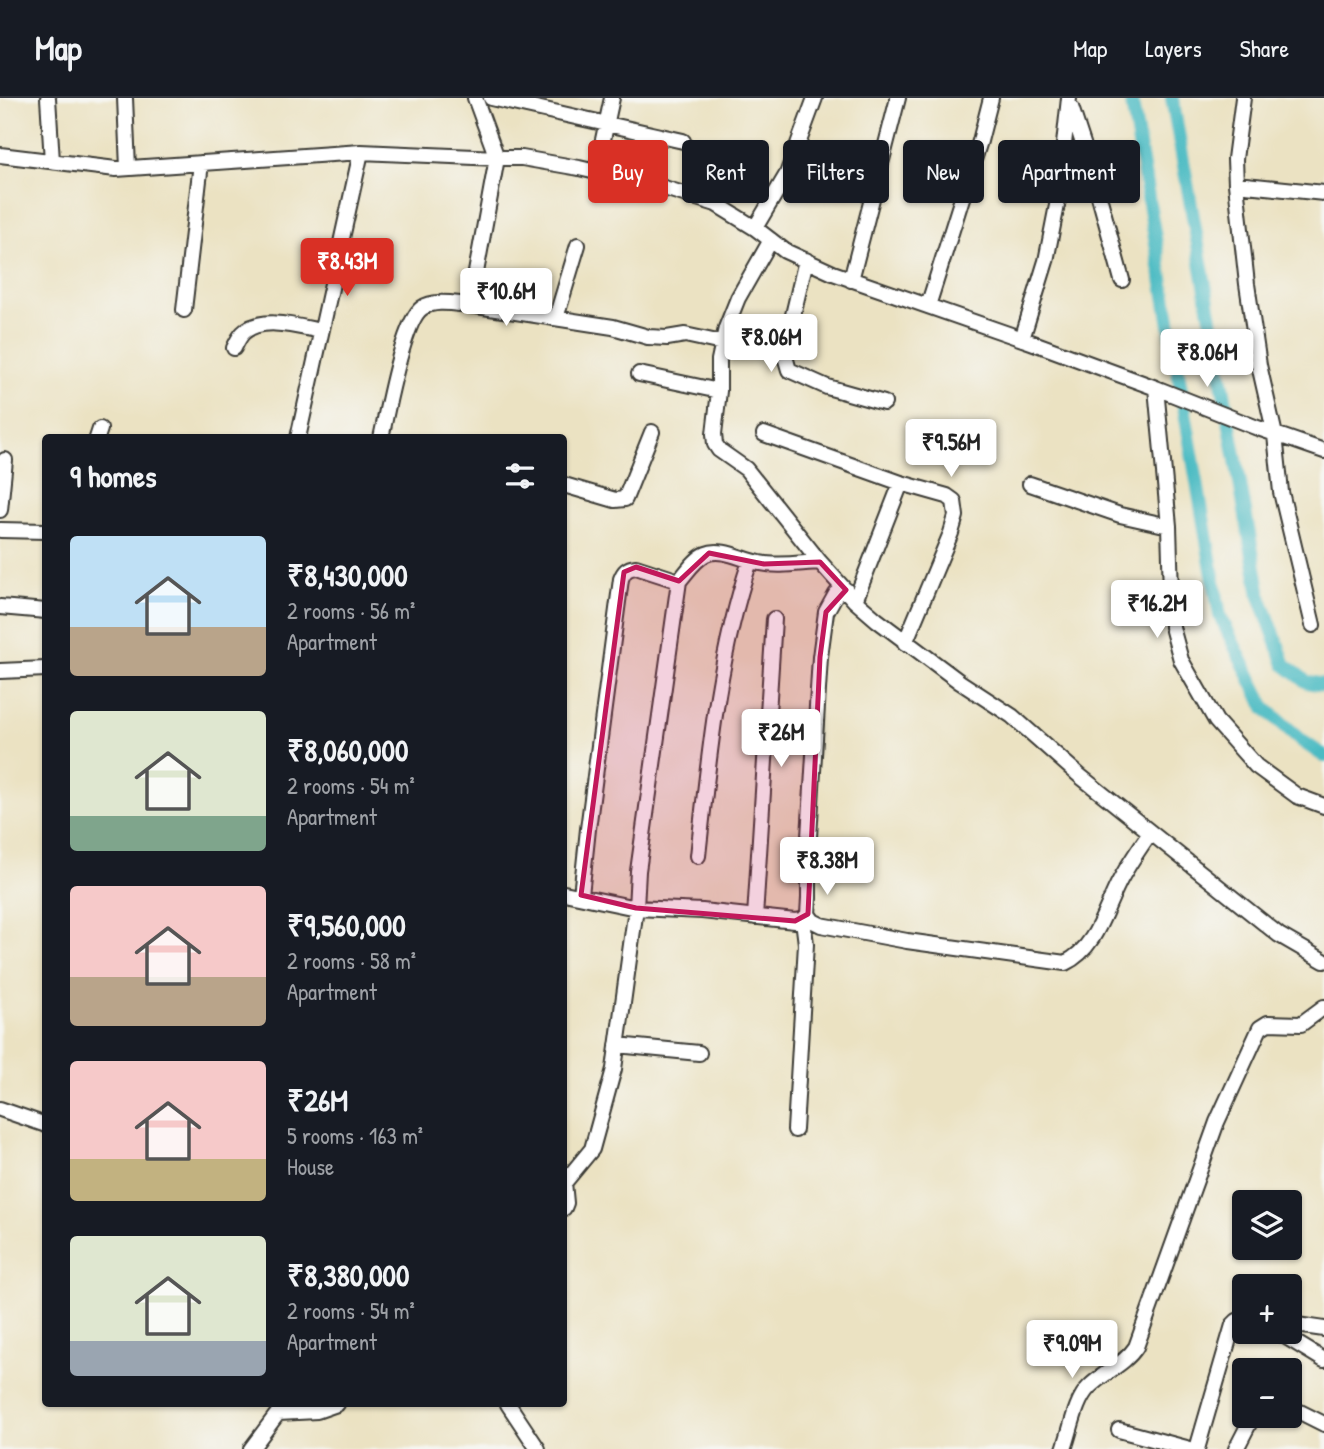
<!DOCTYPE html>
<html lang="en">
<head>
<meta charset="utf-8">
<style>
  :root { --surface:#171b24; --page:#242831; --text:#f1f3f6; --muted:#9ea1a6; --line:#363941; --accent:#d93025 }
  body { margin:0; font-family:"Patrick Hand",sans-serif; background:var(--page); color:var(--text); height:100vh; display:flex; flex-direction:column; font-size:26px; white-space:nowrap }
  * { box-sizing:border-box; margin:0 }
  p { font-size:23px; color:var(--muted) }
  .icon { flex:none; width:38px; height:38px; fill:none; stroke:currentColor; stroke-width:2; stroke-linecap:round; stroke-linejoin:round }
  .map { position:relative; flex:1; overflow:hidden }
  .side { position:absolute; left:42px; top:336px; width:525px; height:973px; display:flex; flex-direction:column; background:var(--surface); border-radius:7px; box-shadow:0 2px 5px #0004 }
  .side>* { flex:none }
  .top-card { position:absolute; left:588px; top:42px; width:630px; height:63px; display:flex; gap:14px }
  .controls { position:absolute; left:1232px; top:1092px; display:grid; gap:14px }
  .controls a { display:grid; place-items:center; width:70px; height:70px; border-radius:7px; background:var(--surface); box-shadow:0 2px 5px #0004; font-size:35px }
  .price { position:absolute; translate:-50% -60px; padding:0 16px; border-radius:7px; background:#fff; color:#222; font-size:23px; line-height:46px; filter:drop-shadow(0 2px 4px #0008) }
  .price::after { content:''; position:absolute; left:50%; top:42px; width:21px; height:16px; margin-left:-10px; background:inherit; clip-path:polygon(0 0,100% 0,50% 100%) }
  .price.active { background:var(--accent); color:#fff }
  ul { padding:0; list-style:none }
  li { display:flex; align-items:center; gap:21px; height:175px; padding:0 28px }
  li span { display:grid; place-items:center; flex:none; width:196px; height:140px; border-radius:7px; color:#555 }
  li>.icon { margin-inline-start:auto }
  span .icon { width:84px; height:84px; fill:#fffc; stroke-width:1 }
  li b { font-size:30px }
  h2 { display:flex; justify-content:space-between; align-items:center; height:84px; padding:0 28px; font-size:30px }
  .tag { padding:0 24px; border-radius:7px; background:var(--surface); box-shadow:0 2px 5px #0004; font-size:24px; line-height:63px }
  .tag.active { background:var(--accent); color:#fff }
  header { display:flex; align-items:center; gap:42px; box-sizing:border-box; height:98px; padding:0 35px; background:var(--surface); border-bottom:2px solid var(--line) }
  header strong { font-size:33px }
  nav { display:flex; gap:38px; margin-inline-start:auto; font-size:24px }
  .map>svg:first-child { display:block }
</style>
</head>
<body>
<header>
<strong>Map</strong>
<nav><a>Map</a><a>Layers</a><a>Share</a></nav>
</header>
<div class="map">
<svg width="1324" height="1351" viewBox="0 0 1324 1351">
  <rect width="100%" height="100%" fill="#f6f6f2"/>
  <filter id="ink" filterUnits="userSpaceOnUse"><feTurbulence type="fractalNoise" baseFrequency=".0143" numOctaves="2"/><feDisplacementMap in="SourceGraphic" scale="14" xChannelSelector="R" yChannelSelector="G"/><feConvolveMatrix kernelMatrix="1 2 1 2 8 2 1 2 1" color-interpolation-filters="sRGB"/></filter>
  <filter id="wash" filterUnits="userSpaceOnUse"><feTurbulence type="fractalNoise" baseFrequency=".00686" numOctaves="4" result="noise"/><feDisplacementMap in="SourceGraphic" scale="28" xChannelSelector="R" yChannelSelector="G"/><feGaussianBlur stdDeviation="1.57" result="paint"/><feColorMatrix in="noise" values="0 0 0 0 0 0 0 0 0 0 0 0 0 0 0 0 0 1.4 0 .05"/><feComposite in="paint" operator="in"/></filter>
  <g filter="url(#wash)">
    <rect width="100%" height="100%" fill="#ebe2c2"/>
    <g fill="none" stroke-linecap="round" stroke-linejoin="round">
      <path stroke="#4cbbc3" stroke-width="14" d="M1131 0 1220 518 1265 610 1302 643 1324 658
        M1172 0 1260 498 1285 567 1307 584 1324 587"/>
    </g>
  </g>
  <g filter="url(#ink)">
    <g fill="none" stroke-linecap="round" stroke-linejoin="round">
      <defs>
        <path id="minor" d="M48 0 52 63
          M125 0 128 70
          M475 0 497 60H522L579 70 661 89 716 106 755 130 785 153 833 175 1031 244 1156 290 1255 329 1324 353
          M491 0 683 43
          M1243 0 1235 61 1236 86 1247 186 1259 267 1275 337 1281 394 1313 527
          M1071 9 1092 73 1122 182
          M0 57 116 71 361 54 497 60 470 207 613 229 648 239 667 240 685 237 722 245
          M596 74 612 0
          M1236 86 1324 95
          M755 130 787 76 815 0
          M771 142 738 200 726 230 719 262V293L714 336 715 346 719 352 746 371 820 464 855 503 877 522 960 584 1012 618 1080 678 1279 837 1324 863
          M806 162 784 255 789 272 827 289 884 305
          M851 182 898 0
          M928 208 980 43 991 0
          M184 212 201 65
          M556 220 578 147
          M1022 241 1046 163 1058 102 1069 0
          M234 250C236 246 239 239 243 235 261 217 300 229 321 233
          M639 276 719 293
          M1156 290 1169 428 1172 529 1181 562 1216 623 1256 668 1297 698 1324 708
          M764 336 901 385 947 398 954 403 956 418 951 435 905 545
          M97 340 100 331
          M298 340 361 54
          M381 340C387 314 403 223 422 210 435 201 455 206 470 207
          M1030 386 1120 417 1169 428
          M564 387 615 402 625 401 652 334
          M0 412 5 362
          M0 432 46 433
          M855 503 901 385
          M0 509 46 513
          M0 573 46 571
          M698 758C709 658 718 559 750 463
          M564 795 636 810 702 813 795 823 803 822 808 816 809 800V739L820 559 826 514 836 496 846 492
          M581 797 588 731 621 481C624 473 627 470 636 469L679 483
          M808 816 813 823 821 827 907 843 1065 865C1095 851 1104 814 1118 786 1127 768 1139 751 1150 735
          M755 819 774 521
          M617 947 699 955
          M0 1011 46 1027
          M795 1032 806 846 803 822
          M564 1084 566 1105 564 1110
          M564 1085 592 1051 614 971 636 810 638 773 679 483C687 474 695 461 706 456 722 449 743 462 760 465 780 469 799 465 820 464
          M1290 1226 1324 1231
          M1278 1234 1324 1262
          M508 1306 538 1351
          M1290 1309 1324 1326
          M278 1315 317 1313 337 1306
          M1119 1332 1190 1351
          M251 1351 278 1315 280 1307
          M1064 1351C1071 1332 1075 1303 1089 1289 1104 1274 1125 1266 1136 1249L1217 1024 1260 930 1268 925 1301 926 1324 909
          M1197 1351 1233 1227 1237 1223 1244 1221
          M1236 1351 1253 1318"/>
      </defs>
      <use href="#minor" stroke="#3b3a35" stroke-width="18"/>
      <use href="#minor" stroke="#fff" stroke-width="14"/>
    </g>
  </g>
  <path fill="#c2185b" fill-opacity="0.2" stroke="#c2185b" stroke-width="5" stroke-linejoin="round" d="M709 455 764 466 820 464 846 492 826 514 820 559 808 816 795 823 636 810 581 797 624 474 636 469 679 483Z"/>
</svg>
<div class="controls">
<a><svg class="icon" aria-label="layers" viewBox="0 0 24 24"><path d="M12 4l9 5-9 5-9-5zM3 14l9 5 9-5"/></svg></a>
<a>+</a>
<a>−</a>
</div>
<b class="price active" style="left:347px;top:200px">₹8.43M</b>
<b class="price" style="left:506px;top:230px">₹10.6M</b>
<b class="price" style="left:771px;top:276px">₹8.06M</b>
<b class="price" style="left:1207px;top:291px">₹8.06M</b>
<b class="price" style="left:951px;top:381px">₹9.56M</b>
<b class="price" style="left:1157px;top:542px">₹16.2M</b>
<b class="price" style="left:781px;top:671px">₹26M</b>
<b class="price" style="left:827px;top:799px">₹8.38M</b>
<b class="price" style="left:1072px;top:1282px">₹9.09M</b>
<div class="top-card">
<a class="tag active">Buy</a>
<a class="tag">Rent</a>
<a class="tag">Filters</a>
<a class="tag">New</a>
<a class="tag">Apartment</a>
</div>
<section class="side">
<h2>9 homes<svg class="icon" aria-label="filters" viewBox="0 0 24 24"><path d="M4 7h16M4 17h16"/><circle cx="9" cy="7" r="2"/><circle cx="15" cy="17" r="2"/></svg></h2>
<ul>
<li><span style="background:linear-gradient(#bfe0f5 65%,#b9a48a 0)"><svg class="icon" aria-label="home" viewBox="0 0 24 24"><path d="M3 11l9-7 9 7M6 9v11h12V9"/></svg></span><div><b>₹8,430,000</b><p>2 rooms · 56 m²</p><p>Apartment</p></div></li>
<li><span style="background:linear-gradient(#dfe7d0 75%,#7fa58c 0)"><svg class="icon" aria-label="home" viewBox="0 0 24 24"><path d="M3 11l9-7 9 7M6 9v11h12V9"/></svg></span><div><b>₹8,060,000</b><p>2 rooms · 54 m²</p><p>Apartment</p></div></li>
<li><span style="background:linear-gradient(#f6c9c9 65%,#b9a48a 0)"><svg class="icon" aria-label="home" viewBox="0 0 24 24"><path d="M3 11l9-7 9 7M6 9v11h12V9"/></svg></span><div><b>₹9,560,000</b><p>2 rooms · 58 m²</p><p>Apartment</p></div></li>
<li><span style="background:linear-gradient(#f6c9c9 70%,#c2b280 0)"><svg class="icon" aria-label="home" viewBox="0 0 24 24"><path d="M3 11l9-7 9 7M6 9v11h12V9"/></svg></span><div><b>₹26M</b><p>5 rooms · 163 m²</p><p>House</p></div></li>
<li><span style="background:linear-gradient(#dfe7d0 75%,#9aa5b1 0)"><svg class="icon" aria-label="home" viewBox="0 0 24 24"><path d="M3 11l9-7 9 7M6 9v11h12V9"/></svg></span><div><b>₹8,380,000</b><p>2 rooms · 54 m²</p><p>Apartment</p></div></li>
</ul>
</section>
</div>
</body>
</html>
